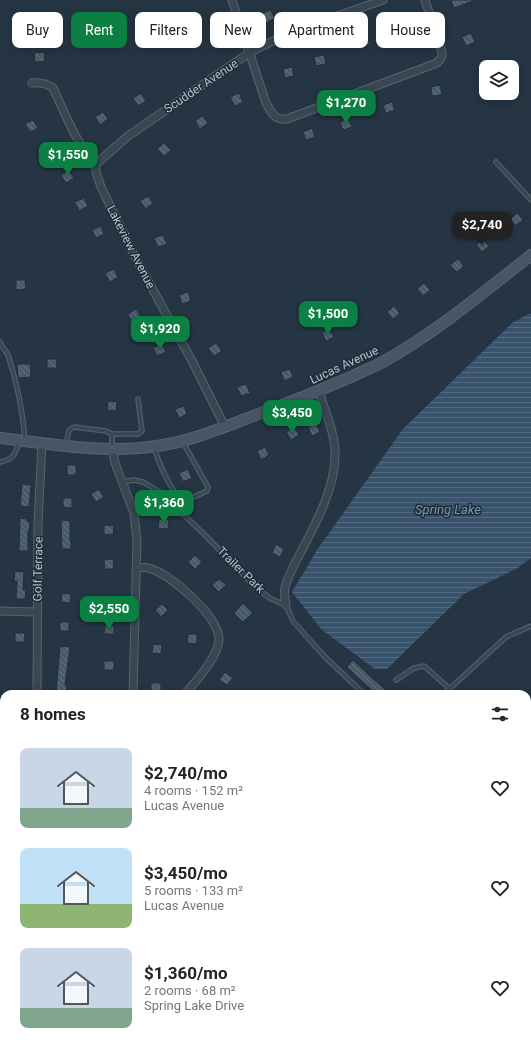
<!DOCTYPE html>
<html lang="en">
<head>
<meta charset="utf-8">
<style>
  :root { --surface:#fff; --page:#f2f2f2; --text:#222; --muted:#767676; --accent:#0b8043 }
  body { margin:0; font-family:Roboto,sans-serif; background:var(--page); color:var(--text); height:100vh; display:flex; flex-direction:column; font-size:15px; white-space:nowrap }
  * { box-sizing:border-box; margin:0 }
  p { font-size:13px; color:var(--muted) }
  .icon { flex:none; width:22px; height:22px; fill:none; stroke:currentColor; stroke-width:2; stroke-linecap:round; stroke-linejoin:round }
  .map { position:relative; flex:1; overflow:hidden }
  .side { position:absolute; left:0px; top:690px; width:531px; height:356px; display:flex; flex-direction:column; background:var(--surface); border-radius:12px 12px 0 0; box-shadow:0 2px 10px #0003 }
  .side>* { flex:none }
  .guide { position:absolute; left:12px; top:12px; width:507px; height:36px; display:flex; gap:8px }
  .tools { position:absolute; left:479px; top:60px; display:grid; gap:8px }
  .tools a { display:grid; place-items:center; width:40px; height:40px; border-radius:8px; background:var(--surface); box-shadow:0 2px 10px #0003; font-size:20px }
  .price { position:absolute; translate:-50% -34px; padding:0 9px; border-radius:8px; background:var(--accent); color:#fff; font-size:13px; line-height:26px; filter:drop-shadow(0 1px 2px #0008) }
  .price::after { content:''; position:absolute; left:50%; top:24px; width:12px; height:9px; margin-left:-6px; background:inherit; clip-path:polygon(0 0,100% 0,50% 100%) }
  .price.on { background:#222; color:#fff }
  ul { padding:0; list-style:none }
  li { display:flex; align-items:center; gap:12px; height:100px; padding:0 20px }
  li span { display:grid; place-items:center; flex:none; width:112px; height:80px; border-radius:8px; color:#555 }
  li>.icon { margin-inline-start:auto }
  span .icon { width:48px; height:48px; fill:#fffc; stroke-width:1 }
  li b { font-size:17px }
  h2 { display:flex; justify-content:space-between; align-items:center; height:48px; padding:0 20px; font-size:17px }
  .chip { padding:0 14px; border-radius:8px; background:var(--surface); box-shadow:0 2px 10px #0003; font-size:14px; line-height:36px }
  .chip.on { background:var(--accent); color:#fff }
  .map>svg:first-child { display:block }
</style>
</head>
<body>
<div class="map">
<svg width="531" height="1046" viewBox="0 0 531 1046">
  <defs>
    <pattern id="water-rules" width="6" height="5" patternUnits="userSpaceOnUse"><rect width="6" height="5" fill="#38536b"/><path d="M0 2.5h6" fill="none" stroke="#536a7f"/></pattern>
    <pattern id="building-back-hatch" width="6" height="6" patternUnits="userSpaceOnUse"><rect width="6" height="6" fill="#495b69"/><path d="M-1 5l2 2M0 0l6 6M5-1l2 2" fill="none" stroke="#61717d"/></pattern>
  </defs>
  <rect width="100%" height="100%" fill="#253543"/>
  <path fill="url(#water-rules)" d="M531 313V558L516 569 464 594 387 669H375L322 630 292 592 317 550 403 429 512 323Z"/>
  <path fill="url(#building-back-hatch)" stroke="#202e3a" d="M451 0H473V1L454 8Z
    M270 10 275 18 266 23 262 14Z
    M402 22 406 30 398 35 393 27Z
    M471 33 475 42 466 46 462 37Z
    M366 36 370 44 361 48 357 39Z
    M44 52 45 61 35 62 34 53Z
    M324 55 326 64 316 66 314 57Z
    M292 67 294 76 285 78 283 69Z
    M440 85 442 95 432 96 431 87Z
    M141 93 146 101 138 106 133 98Z
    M239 93 243 102 235 106 230 97Z
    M392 102 395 110 386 113 383 105Z
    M103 112 108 119 100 125 95 117Z
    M202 116 208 123 200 129 195 121Z
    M348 118 352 127 343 130 340 122Z
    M33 120 38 128 30 132 25 124Z
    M312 128 315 137 306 140 303 132Z
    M164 143 171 150 164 156 157 149Z
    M69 170 74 178 66 183 61 175Z
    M148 196 153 203 146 209 140 201Z
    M84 198 88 206 79 211 75 202Z
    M518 213 523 220 515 226 510 218Z
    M101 226 104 234 96 238 92 230Z
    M163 235 167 244 158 247 154 238Z
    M483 239 489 246 482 252 476 245Z
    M458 259 464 266 457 272 450 265Z
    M114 269 118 277 110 282 105 273Z
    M16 280H25L26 289 16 290Z
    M424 283 430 290 423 296 417 289Z
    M188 292 191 301 182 304 179 295Z
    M394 306 400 313 393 319 387 312Z
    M136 309 141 317 132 322 128 314Z
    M330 329 334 337 326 341 322 332Z
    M216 343 222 351 214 356 208 348Z
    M162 344 166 352 157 356 153 348Z
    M47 359H56L57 368H47Z
    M17 364H30L31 377 18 378Z
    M290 369 293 377 284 381 281 372Z
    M246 384 250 393 241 396 237 387Z
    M108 401 117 402 116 411 107 410Z
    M184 406 187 414 179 418 175 409Z
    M316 423 320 432 312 436 308 427Z
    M294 427 299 435 291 440 286 432Z
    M265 447 269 455 261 460 257 451Z
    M67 465H76V475H67Z
    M188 469 192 478 183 482 179 473Z
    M22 484 31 485 29 507 20 506Z
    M99 489 104 497 96 502 91 494Z
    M63 498H72V508L63 507Z
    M20 518 27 519V521L30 522 29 531H28V551H19Z
    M159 519 169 520 168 529 158 528Z
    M61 520 70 521V540H71V549H62Z
    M104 525 114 526 113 535 104 534Z
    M276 544 284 549 280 557 272 553Z
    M195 555 202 562 195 569 188 562Z
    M113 559 114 569H105L104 560Z
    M15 571 24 572 23 590H26L25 599H16L17 581H14Z
    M219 579 226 585 219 592 212 585Z
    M62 593 71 594 70 603 61 602Z
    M105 600H114V609H105Z
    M243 603 253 613 243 622 234 613Z
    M162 604 168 610 161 617 155 610Z
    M60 622H69V631H60Z
    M105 625H114V634H104Z
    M15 633H25L24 642H15Z
    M188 634H197V644L187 643Z
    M153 644 162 645 161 654 152 653Z
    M60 646 70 647 65 685H67L66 694H56Z
    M353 660 372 678 390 694H376L347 667Z
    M104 661H114V670H104Z
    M225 672 233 678 227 685 219 680Z
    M151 683H161V692H151Z"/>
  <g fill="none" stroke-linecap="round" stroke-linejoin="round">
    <defs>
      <path id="lane" d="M496 162 531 200
        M0 342C2 347 6 351 8 355 17 383 23 412 25 440
        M112 434H138L142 431 138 399
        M66 445 69 430 74 427 106 431 112 434V447
        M154 447C158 461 172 496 185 501L207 491 208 487 183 442
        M0 462C13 460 16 453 19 442
        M122 482 134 480 143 482 160 492 206 536 255 587 271 599 286 605 293 621 324 656 364 694
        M396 680 414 668 424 666 450 689
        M444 694 506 637 531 626
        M0 999 4 997"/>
      <path id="street" d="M232 0 266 103C272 113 274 120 287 119L437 63 442 57V52L425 0
        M32 83C40 82 46 83 53 88 65 113 76 144 96 164V172L101 187 135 257 192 361 225 427
        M96 164 128 136 249 53C291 30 338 16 383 0
        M112 448 115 463 134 513 137 541 133 694
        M136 568C140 568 145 567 148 568 169 572 220 617 219 640 218 657 196 681 185 694
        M286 605C285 600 284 593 285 587 289 573 296 561 303 548 317 521 335 487 335 456 336 435 325 412 319 391
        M0 611 37 612
        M37 694 38 523 42 444
        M0 856H4"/>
      <path id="secondary" d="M0 438C51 444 105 454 157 446 193 441 227 426 261 413 291 402 321 390 351 377 361 372 371 368 381 363 435 333 483 293 531 255"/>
      <path id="highway" d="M527 819 531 815
        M527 858 531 854
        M222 1046 228 1042
        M276 1046 282 1042"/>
    </defs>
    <use href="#lane" stroke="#576470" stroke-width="5.5"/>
    <use href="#street" stroke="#576470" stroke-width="9"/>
    <use href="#secondary" stroke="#576470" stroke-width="12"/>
    <use href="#highway" stroke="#44515d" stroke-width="14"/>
    <use href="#lane" stroke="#394753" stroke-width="3.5"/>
    <use href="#street" stroke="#394753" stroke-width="7"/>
    <use href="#secondary" stroke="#475666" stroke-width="10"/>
    <use href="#highway" stroke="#796756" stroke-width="12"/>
  </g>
  <g text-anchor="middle" stroke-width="3" stroke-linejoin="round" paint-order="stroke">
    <g font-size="12" fill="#b6c1cd" stroke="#1e2c38">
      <text transform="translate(201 86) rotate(-34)" y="4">Scudder Avenue</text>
      <text transform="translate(131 247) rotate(63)" y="4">Lakeview Avenue</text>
      <text transform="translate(344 365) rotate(-25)" y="4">Lucas Avenue</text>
      <text transform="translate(38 569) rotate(-89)" y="4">Golf Terrace</text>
      <text transform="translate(241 570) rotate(44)" y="4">Trailer Park</text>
    </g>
    <g font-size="13" font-style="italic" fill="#7596b1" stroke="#1e2c38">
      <text x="448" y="514">Spring Lake</text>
    </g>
  </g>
</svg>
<div class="tools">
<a><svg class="icon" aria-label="layers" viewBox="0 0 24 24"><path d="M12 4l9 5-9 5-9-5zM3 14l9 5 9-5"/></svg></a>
</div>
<b class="price" style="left:346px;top:124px">$1,270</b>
<b class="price" style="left:68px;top:176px">$1,550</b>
<b class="price on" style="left:482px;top:246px">$2,740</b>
<b class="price" style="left:328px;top:335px">$1,500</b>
<b class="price" style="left:160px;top:350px">$1,920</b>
<b class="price" style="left:292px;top:434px">$3,450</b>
<b class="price" style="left:164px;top:524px">$1,360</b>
<b class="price" style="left:109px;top:630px">$2,550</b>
<div class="guide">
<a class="chip">Buy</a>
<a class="chip on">Rent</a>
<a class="chip">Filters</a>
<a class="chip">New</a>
<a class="chip">Apartment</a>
<a class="chip">House</a>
</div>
<section class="side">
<h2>8 homes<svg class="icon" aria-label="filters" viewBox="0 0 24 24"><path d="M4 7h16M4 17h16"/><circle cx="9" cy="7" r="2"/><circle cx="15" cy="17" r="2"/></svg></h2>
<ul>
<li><span style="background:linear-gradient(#c9d6e8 75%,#7fa58c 0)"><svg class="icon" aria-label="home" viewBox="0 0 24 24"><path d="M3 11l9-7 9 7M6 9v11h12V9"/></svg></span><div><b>$2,740/mo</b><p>4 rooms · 152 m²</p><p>Lucas Avenue</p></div><svg class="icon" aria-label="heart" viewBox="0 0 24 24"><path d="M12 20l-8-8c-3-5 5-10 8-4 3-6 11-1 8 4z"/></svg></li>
<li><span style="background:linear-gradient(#bfe0f5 70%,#8fb573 0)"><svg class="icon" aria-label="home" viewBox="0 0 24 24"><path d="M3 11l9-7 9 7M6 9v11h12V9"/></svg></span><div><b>$3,450/mo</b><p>5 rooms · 133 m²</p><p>Lucas Avenue</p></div><svg class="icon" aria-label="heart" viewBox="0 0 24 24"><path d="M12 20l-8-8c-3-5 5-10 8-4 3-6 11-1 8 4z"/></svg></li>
<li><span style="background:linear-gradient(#c9d6e8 75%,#7fa58c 0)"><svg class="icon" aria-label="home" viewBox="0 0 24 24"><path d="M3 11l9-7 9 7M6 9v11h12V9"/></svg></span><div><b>$1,360/mo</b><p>2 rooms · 68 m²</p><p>Spring Lake Drive</p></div><svg class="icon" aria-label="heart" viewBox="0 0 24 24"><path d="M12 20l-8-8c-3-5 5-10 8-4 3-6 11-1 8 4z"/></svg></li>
</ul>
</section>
</div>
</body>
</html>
